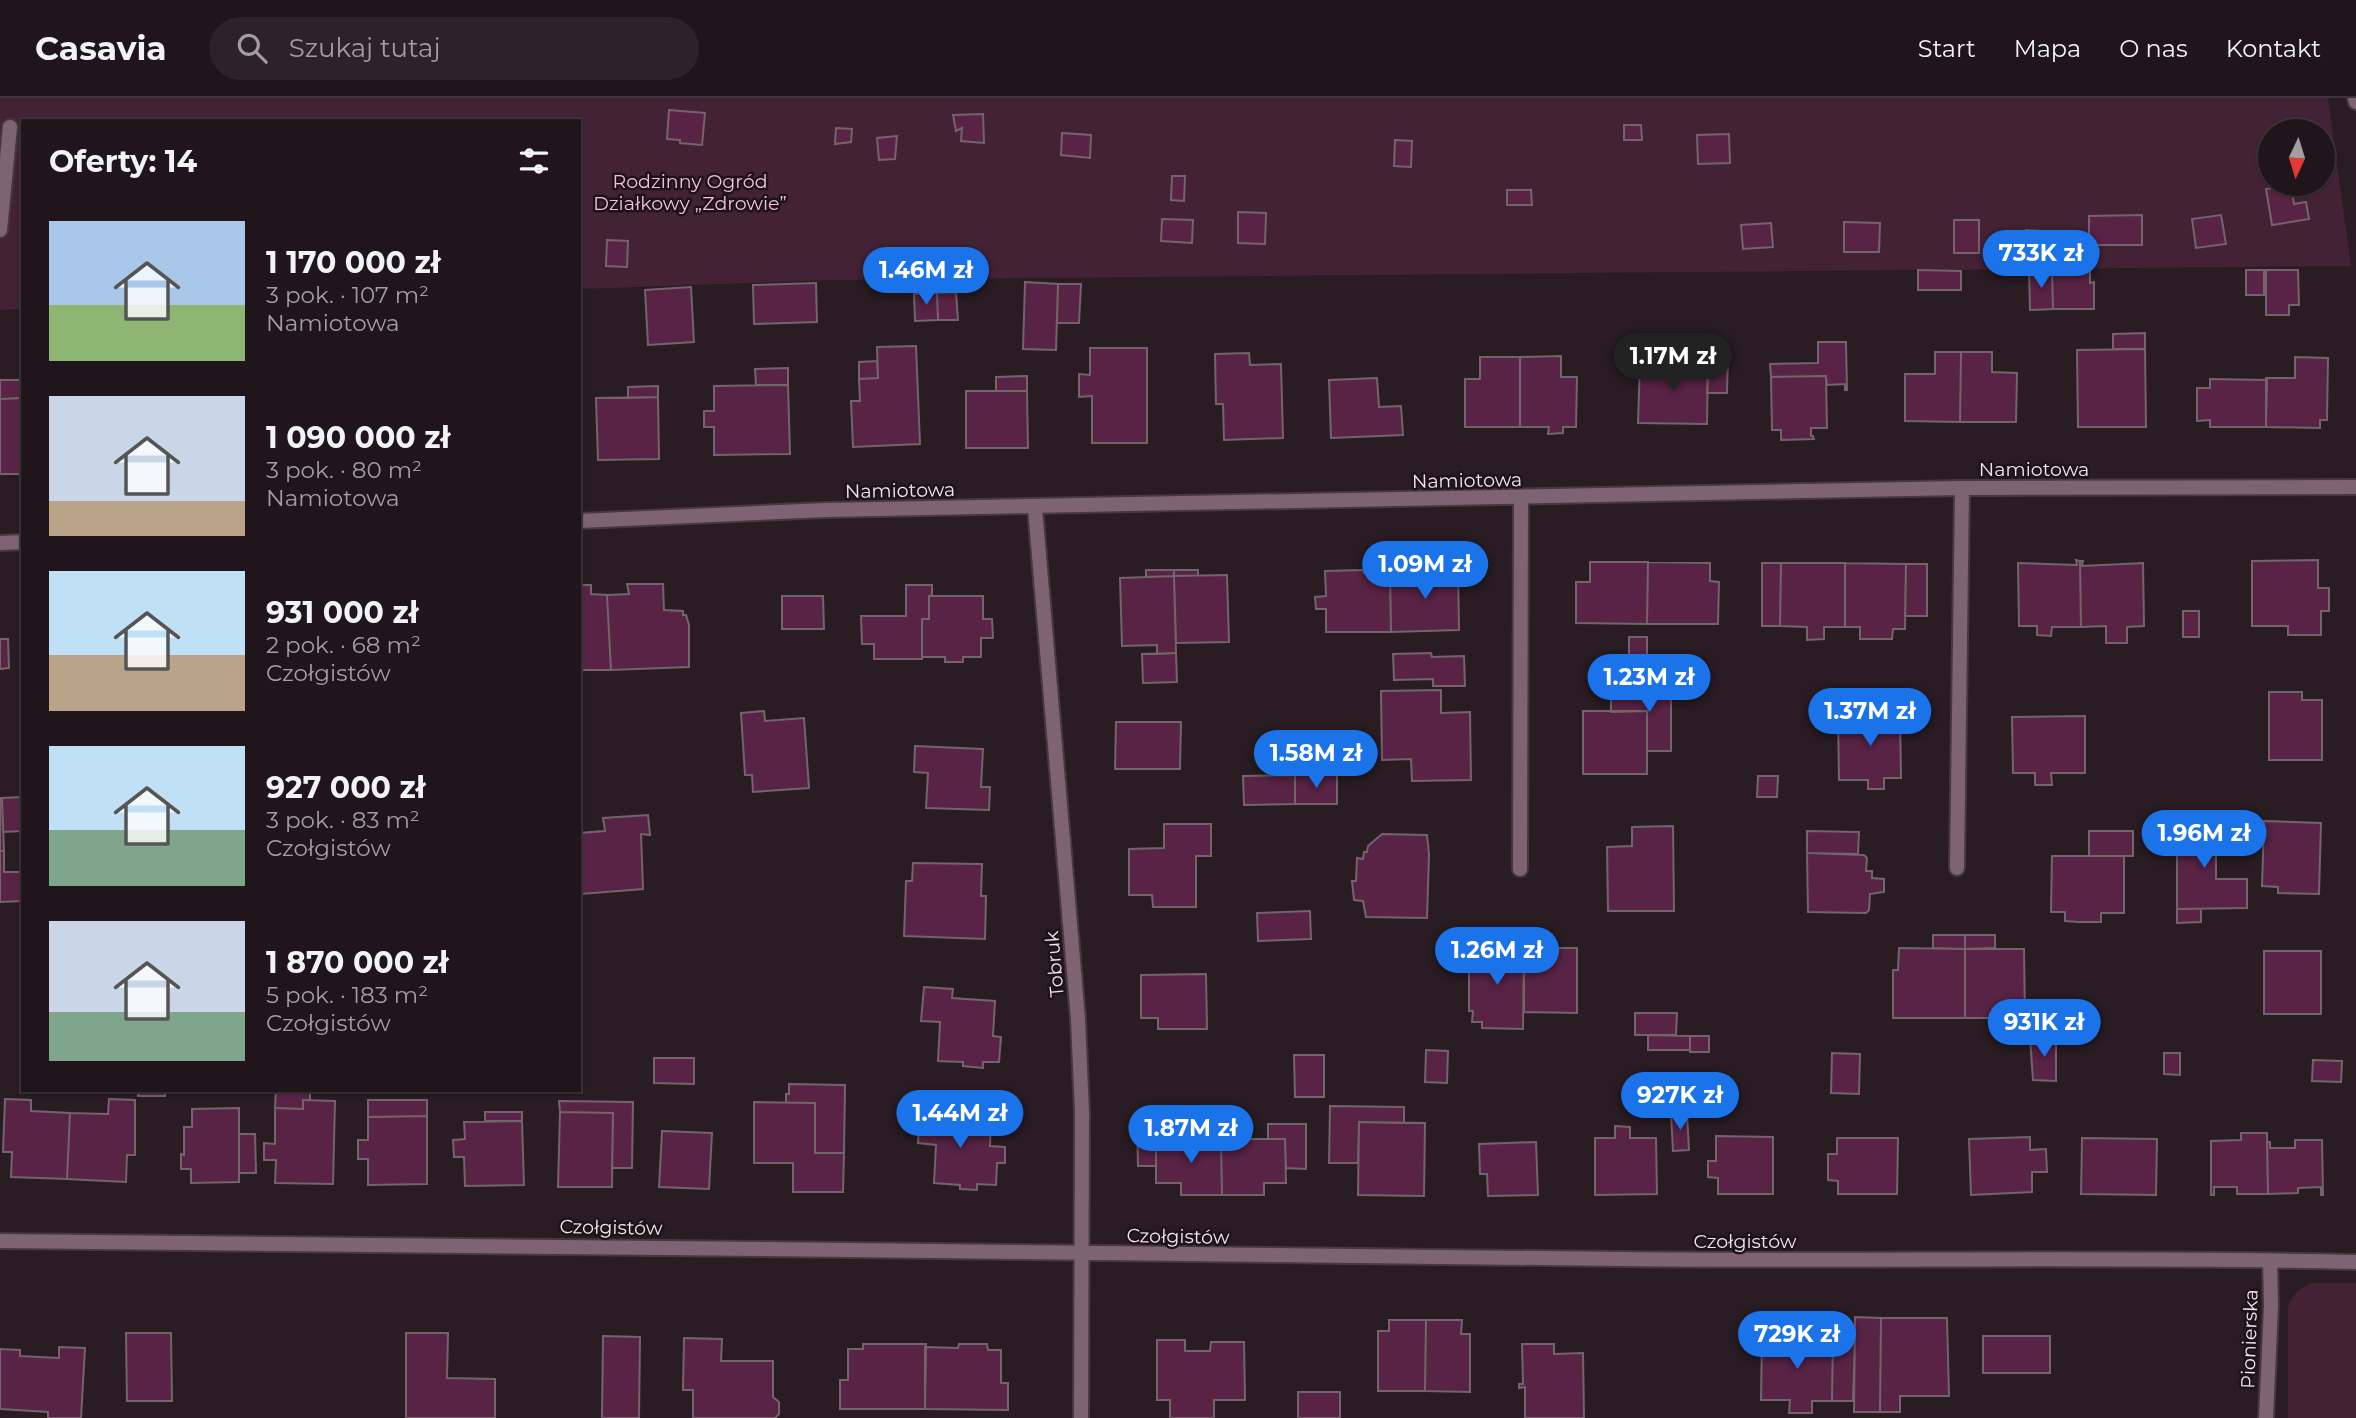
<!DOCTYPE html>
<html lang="pl">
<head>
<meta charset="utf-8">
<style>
  :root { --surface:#1f151a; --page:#2c2227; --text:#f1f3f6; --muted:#a19fa2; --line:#3c3439; --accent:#1a73e8 }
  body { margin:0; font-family:Montserrat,sans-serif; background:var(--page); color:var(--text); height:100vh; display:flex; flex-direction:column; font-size:26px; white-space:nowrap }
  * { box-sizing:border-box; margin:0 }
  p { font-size:23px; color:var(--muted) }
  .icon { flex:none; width:38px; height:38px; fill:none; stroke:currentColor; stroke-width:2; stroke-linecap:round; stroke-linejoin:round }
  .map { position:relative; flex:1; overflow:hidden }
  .side { position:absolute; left:21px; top:21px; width:560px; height:973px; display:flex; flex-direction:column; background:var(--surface); border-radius:0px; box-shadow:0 2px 5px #0004,0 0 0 2px var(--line) }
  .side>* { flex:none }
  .needle { width:46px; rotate:184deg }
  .fabs { position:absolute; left:2258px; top:21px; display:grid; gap:14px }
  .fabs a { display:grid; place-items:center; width:77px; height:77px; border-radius:50%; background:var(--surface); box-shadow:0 2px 5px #0004,0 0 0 2px var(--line); font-size:35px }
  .price { position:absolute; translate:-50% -60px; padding:0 16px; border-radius:24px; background:var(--accent); color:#fff; font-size:23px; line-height:46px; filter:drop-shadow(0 2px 4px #0008) }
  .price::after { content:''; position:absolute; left:50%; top:42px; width:21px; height:16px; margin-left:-10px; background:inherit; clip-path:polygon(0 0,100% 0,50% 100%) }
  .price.active { background:#222; color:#fff }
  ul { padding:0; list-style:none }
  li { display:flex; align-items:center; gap:21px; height:175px; padding:0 28px }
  li span { display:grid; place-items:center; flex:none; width:196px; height:140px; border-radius:0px; color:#555 }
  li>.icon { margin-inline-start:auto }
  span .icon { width:84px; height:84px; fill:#fffc; stroke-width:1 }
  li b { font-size:30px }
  h2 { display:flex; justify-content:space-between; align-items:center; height:84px; padding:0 28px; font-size:30px }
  header { display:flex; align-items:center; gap:42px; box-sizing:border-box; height:98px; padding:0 35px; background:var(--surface); border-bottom:2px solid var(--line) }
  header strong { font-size:33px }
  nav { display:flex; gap:38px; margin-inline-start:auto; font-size:24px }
  .search { width:490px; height:63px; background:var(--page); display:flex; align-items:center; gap:18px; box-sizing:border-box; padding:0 24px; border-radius:38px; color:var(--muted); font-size:26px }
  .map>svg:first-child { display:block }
</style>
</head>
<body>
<header>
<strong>Casavia</strong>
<div class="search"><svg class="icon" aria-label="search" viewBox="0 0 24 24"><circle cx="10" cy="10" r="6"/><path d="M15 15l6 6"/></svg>Szukaj tutaj</div>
<nav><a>Start</a><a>Mapa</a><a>O nas</a><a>Kontakt</a></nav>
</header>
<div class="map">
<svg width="2356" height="1320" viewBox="0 0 2356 1320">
  <rect width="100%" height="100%" fill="#291c23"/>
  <path fill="#432236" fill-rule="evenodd" d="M0 0H2328L2351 168 831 182 579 191V23H23V211L0 212ZM2270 33H2322V86H2270Z
    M2313 1185H2356V1320H2288V1209C2293 1195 2300 1189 2313 1185Z"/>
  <path fill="#592345" stroke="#73646c" stroke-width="2" d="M669 12 705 15 702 47 680 45V42L667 41Z
    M983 16 984 45 961 43 962 30 956 33 953 17Z
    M1624 27H1641L1642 42H1624Z
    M836 30 852 31 851 44 835 46Z
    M1062 35 1091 37 1090 60 1061 57Z
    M1729 36 1730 65 1698 66 1697 37Z
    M897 38 895 61 879 62 877 40Z
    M1395 42 1412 43 1411 69 1394 68Z
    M1172 78H1185L1184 103 1171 102Z
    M2291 87 2294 106 2306 104 2309 121 2272 127 2266 91Z
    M1507 92H1531L1532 107H1507Z
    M23 110V162L20 111Z
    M1238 114 1266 115 1265 146 1238 145Z
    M2142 117V147H2089V118Z
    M2221 117 2226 146 2196 150 2192 121Z
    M1162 121 1193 122 1192 145 1161 143Z
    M1954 122H1979V155H1954Z
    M1844 124 1880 125 1879 154H1844Z
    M1771 125 1773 149 1743 151 1741 127Z
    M2026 132 2042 133 2041 161 2025 160Z
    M607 142 628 143 627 169 606 168Z
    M1918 172 1961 173V192H1918Z
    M2029 172H2052L2053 211 2030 212Z
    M2246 172H2264V197H2246Z
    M2266 172H2298L2299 207H2289V217H2266Z
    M2090 174V185L2094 184V211H2053L2052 175Z
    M1025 184 1058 186 1056 252 1023 251Z
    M816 185 817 224 754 226 753 187Z
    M1058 186H1081L1079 225H1057Z
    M691 189 694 244 648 247 645 192Z
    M956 194 958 222H938L937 195Z
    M937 195 938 222 915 223 914 196Z
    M2145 235V251H2113V236Z
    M1818 244H1846L1847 292H1845V286L1827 287 1826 278 1771 279 1770 266 1818 265Z
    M916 248 920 346 853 349 851 303H860L859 281 878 280 877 249Z
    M1090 250H1147V345H1092V298L1079 299V276L1090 277Z
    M2145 251 2146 329H2078L2077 252Z
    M1693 254 1728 255 1727 295H1707L1708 265H1693Z
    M1935 254H1961L1960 324 1905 323V276H1935Z
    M1961 254H1992V274L2017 275 2016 324H1960Z
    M1249 255 1250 267 1281 266 1283 340 1224 342 1223 306H1216L1215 256Z
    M1561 258V279H1577L1576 329H1563V335L1548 336 1549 329H1520V259Z
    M1480 259H1520V329H1465V281H1480Z
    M2295 259 2328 260 2327 322H2320V330L2266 329V280H2295Z
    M877 263 878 280 859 281V264Z
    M1640 264 1708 265 1707 326 1638 325Z
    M788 270V287H756L755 271Z
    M1027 278V293H996V279Z
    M1826 278 1827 330H1811V338H1813L1814 341 1781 342V332H1772L1771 279Z
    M1377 280 1379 309 1401 308 1403 337 1331 340 1329 282Z
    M2210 281 2267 282 2266 329H2210V322L2197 323V290H2210Z
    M0 282H23V300L0 301Z
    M788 287 790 356 714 357V329H704V313H714V288Z
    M658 288V299L628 300V289Z
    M966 293H1027L1028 350H966Z
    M658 299 659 361 598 362 596 300Z
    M23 300V376H0V301Z
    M2076 462 2080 463 2081 529H2052L2051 538 2037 537V528H2019L2018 465 2077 467Z
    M2318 462V490H2329V513H2321V537H2288V528H2252V463Z
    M2080 463H2083L2082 468 2143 465 2144 528 2127 529V545H2106V528L2081 529Z
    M1590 464H1648L1647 526 1576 525V484H1590Z
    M1648 464 1710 465V483L1719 484 1718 526H1647Z
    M1762 465H1781L1780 528H1762Z
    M1781 465H1845V529H1824V541L1807 542V529L1780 528Z
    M1845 465 1906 466 1905 531H1893L1892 541H1860V529H1845Z
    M1906 466H1927V518H1905Z
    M1458 470 1459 532 1391 534 1390 475H1416L1415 471Z
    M1146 472H1174V478L1146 479Z
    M1174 472H1198V478H1174Z
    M1363 472 1364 475H1390L1391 534H1326V511H1316L1315 499 1326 498 1325 473Z
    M1227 477 1229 544 1176 545 1174 478Z
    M1174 478 1176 555 1157 556V547L1122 548 1120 480Z
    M627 486H663L664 512 683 513V517H686L689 527V569L611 572 607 497 629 496Z
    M579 487H591V496L607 497 611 572H579Z
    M906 487H932V497L929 498V521H922V561H874V546H862L861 518H906Z
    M782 498H823L824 531H782Z
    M929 498H983V521H992L993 540H981V559H963V564H945V559H922V521H929Z
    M2183 513H2199V539H2183Z
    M1629 539H1647V563H1629Z
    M0 541H8L9 570 0 571Z
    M1176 555 1177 584 1143 585 1142 556Z
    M1431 555 1432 559 1464 558 1465 588H1433V581L1394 582 1393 556Z
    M1441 592V615L1470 614 1471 682 1412 683 1411 661 1382 662 1381 593Z
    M1611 592H1671V653H1647V613L1611 614Z
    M1829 594H1879L1880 615 1838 616V625L1830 626Z
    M2269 594H2302V602H2322V662H2269Z
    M764 613 765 623 804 620 809 690 753 694 752 677H745L741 615Z
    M1583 613H1647V676H1583Z
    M1900 615 1901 680H1884V691H1868V682H1839L1838 616Z
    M2085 618V675H2051L2052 687H2035V675H2013L2012 619Z
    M1116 624H1181L1180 671H1115Z
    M915 648 983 651 981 689H990L989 712 926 710 928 675 914 674Z
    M1295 677V706L1244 707 1243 678Z
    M1295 677H1337V706H1295Z
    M1758 678H1778L1777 699H1757Z
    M21 699 22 733 3 734 2 700Z
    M0 700H2L4 753H0Z
    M648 717 650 737 641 736 643 791 581 796 579 735 605 733 603 720Z
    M2177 720H2216V781H2247V810L2177 811Z
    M2264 723 2321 725 2319 796 2278 795V789L2262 788Z
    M1164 726H1211V758H1196V809H1153L1152 797H1129V751L1164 750Z
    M1673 728 1674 813H1608L1607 749 1632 748V729Z
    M1807 733 1859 734 1858 756 1807 755Z
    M2089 733H2133V758H2089Z
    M1382 736 1427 737 1429 756 1427 820 1366 819 1363 803 1354 802 1352 783H1356L1357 760 1363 761 1364 754H1367L1368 748Z
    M0 753H4V774H21V803L0 804Z
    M1807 755 1864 757 1867 760 1866 773H1872V780L1884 781V794L1870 796 1869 812 1866 815 1808 814Z
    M2052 758H2124V815H2101V824H2078L2065 823V814H2051Z
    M913 765 982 766 981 798H986L985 841 904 838 906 783H912Z
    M2177 811H2201V824L2177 825Z
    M1310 813 1311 841 1258 843 1257 815Z
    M1933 837H1965V851L1933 850Z
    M1965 837H1995V850L1965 851Z
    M1469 849 1524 850 1523 931 1482 930V924H1472L1473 913H1469Z
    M1524 850H1577V915L1524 914Z
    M1899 850 1965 851V920H1893V872H1898Z
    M1965 851H2024L2025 920H1965Z
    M2264 853H2321V916H2264Z
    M1206 876 1207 931H1158V920H1141V877Z
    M924 889 953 891 952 900 995 903 993 938 1001 939 999 964H983V970L963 968V964L938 963 940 924 921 923Z
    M1635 915H1677L1676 937H1635Z
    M1648 937 1690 938V952H1648Z
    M1690 938H1709V954H1690Z
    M2030 940 2056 941V983L2033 982Z
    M1426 952 1448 953 1447 985 1425 984Z
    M1832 955 1860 956 1859 996 1831 995Z
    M2164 955H2180V977L2164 976Z
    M1294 957H1324V999H1295Z
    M654 960H694V986L654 985Z
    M2313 962 2342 963 2341 984 2312 983Z
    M789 986 845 987 844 1055H815V1005H786V996H789Z
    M138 992H165V998H138Z
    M276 992H310V1002H303V1011L275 1010Z
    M5 1001 31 1002V1013L70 1015 67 1081 11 1079 12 1054H3Z
    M109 1001 135 1002V1057H127L126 1084 67 1081 70 1015 108 1016Z
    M303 1002 335 1003 333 1086 275 1085 276 1062H264V1045L275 1046V1010L303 1011Z
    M368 1002H427V1018L368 1019Z
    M559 1003 633 1004 632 1070H612L613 1015 560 1014Z
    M754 1004 815 1005V1055H844L843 1094H793V1065H754Z
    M1330 1008 1404 1009V1025L1359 1024 1358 1065H1329Z
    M239 1010V1084L191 1085V1071H181V1056L184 1057V1029H192V1011Z
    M920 1010 948 1012V1022L991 1025 990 1048 1005 1049V1065H997L996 1087 977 1086V1092L960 1091V1087L934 1085 936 1047 918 1045Z
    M485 1014H522V1023H485Z
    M560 1014 613 1015 612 1089H558Z
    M1687 1016 1689 1052 1673 1053 1671 1017Z
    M427 1018V1086L368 1087V1061H358V1042H368V1019Z
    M522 1023 524 1087 465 1088 464 1059H454L453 1042 465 1041 464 1024Z
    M1359 1024 1425 1025 1424 1098 1358 1097Z
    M1137 1025H1172V1041L1156 1042V1068H1138Z
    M1268 1026H1306V1071L1286 1070 1285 1041H1268Z
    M1615 1028 1630 1029V1040H1656L1657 1096 1595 1097V1040H1615Z
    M662 1033 712 1035 709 1091 659 1089Z
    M2241 1035H2267L2268 1096H2237V1089H2214V1097H2211V1043L2241 1042Z
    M239 1036H255L256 1075H239Z
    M1716 1038 1773 1039V1096H1718V1080L1708 1079V1063H1716Z
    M2030 1039V1052L2046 1051 2047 1074H2032V1094L1971 1097 1969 1041Z
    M1837 1040H1898L1897 1096H1838V1083L1828 1082V1056H1837Z
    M2082 1040 2157 1041 2156 1097 2081 1096Z
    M1221 1041 1222 1097H1181V1085H1156V1042Z
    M1221 1041H1285L1286 1085H1264V1097H1222Z
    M2295 1042H2322L2323 1097H2321V1089L2298 1090V1095L2268 1096 2267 1044H2270V1050H2295Z
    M1536 1044 1538 1097 1488 1098 1487 1076H1480L1479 1046Z
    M1855 1219 1881 1220 1880 1314H1854Z
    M1881 1220H1947L1949 1298H1900V1314H1880Z
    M1389 1222H1426L1425 1293H1378V1233H1389Z
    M1426 1222H1462L1461 1236H1470V1294L1425 1293Z
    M126 1235H171L172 1303H127Z
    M406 1235H448L447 1280 495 1281V1320H406Z
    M603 1238 640 1239 639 1320H602Z
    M1983 1238H2050V1275H1983Z
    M1762 1239H1833L1832 1303H1812V1315H1789L1790 1302H1761Z
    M1833 1239 1855 1240 1853 1303H1832Z
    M684 1240 722 1241 721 1263H773V1299L779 1304V1316L775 1320H693V1292H683Z
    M1157 1242H1185V1253H1210L1211 1244H1244L1245 1302H1214V1320H1170V1302H1157Z
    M863 1246H926L925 1311H840V1282H848V1251H863Z
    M959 1246H987L988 1252H1001V1285H1008V1312L925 1311V1249L958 1250Z
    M1522 1246H1554V1256L1583 1255 1584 1320H1525V1289L1519 1290V1286H1523Z
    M59 1249 85 1250 81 1320H48V1314L0 1311V1251L20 1252V1258L59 1260Z
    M1298 1294H1340V1320H1298Z"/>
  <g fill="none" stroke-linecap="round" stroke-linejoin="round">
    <defs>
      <path id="lane" d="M0 132 10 29"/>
      <path id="street" d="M2355 0 2356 4
        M1035 410 1078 921 1082 1015 1081 1320
        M579 423 826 412 1962 390 2356 389
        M0 445 23 444
        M1957 770 1962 390
        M1520 771 1521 401
        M0 1143C541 1147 1081 1156 1622 1161 1867 1164 2111 1158 2356 1164
        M2266 1320 2271 1208 2270 1164"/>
    </defs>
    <use href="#lane" stroke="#45383f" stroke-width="18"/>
    <use href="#street" stroke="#45383f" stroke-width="18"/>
    <use href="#lane" stroke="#7e6372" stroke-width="14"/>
    <use href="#street" stroke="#7e6372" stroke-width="14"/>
  </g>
  <g text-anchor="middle" stroke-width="5" stroke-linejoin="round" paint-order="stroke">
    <g font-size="19" fill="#f5bfdd" stroke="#1f131a">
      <text x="690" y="90">Rodzinny Ogród<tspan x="690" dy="22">Działkowy „Zdrowie”</tspan></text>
    </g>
    <g font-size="19" fill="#efe6eb" stroke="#1f131a">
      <text x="2034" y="378">Namiotowa</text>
      <text transform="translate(1467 382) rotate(-1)" y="7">Namiotowa</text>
      <text transform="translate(900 392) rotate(-1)" y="7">Namiotowa</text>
      <text transform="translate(1054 866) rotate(-95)" y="7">Tobruk</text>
      <text transform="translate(611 1129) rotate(1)" y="7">Czołgistów</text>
      <text transform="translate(1178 1138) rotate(1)" y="7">Czołgistów</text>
      <text x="1745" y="1150">Czołgistów</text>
      <text transform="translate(2249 1241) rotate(-88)" y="7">Pionierska</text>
    </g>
  </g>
</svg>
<div class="fabs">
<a><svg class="needle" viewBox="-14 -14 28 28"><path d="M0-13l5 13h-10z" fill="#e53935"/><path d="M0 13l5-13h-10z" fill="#a19fa2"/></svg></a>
</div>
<b class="price" style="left:2041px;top:192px">733K zł</b>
<b class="price" style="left:926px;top:209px">1.46M zł</b>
<b class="price active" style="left:1673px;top:295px">1.17M zł</b>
<b class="price" style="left:1425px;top:503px">1.09M zł</b>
<b class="price" style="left:1649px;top:616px">1.23M zł</b>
<b class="price" style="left:1870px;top:650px">1.37M zł</b>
<b class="price" style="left:1316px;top:692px">1.58M zł</b>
<b class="price" style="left:2204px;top:772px">1.96M zł</b>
<b class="price" style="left:1497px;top:889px">1.26M zł</b>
<b class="price" style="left:2044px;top:961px">931K zł</b>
<b class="price" style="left:1680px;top:1034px">927K zł</b>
<b class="price" style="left:960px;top:1052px">1.44M zł</b>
<b class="price" style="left:1191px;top:1067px">1.87M zł</b>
<b class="price" style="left:1797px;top:1273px">729K zł</b>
<section class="side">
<h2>Oferty: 14<svg class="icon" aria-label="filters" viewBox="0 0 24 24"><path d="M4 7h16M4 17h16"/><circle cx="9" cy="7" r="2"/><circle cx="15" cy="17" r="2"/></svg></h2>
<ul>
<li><span style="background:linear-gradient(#a9c7e8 60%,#8fb573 0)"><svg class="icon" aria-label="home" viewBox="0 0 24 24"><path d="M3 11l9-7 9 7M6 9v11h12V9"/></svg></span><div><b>1 170 000 zł</b><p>3 pok. · 107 m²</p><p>Namiotowa</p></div></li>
<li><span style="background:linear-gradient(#c9d6e8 75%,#b9a48a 0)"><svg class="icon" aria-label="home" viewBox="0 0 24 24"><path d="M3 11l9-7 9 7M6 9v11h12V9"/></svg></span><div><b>1 090 000 zł</b><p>3 pok. · 80 m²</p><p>Namiotowa</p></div></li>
<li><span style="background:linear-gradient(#bfe0f5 60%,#b9a48a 0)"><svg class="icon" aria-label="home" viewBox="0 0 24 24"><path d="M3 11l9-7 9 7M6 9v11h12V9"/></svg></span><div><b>931 000 zł</b><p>2 pok. · 68 m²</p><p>Czołgistów</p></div></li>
<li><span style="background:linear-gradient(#bfe0f5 60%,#7fa58c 0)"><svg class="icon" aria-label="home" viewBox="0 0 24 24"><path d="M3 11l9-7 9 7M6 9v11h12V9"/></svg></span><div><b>927 000 zł</b><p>3 pok. · 83 m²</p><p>Czołgistów</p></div></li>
<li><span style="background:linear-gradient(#c9d6e8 65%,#7fa58c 0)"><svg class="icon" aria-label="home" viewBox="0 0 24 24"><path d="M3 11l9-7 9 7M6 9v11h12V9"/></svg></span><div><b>1 870 000 zł</b><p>5 pok. · 183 m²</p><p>Czołgistów</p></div></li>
</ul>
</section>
</div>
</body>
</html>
